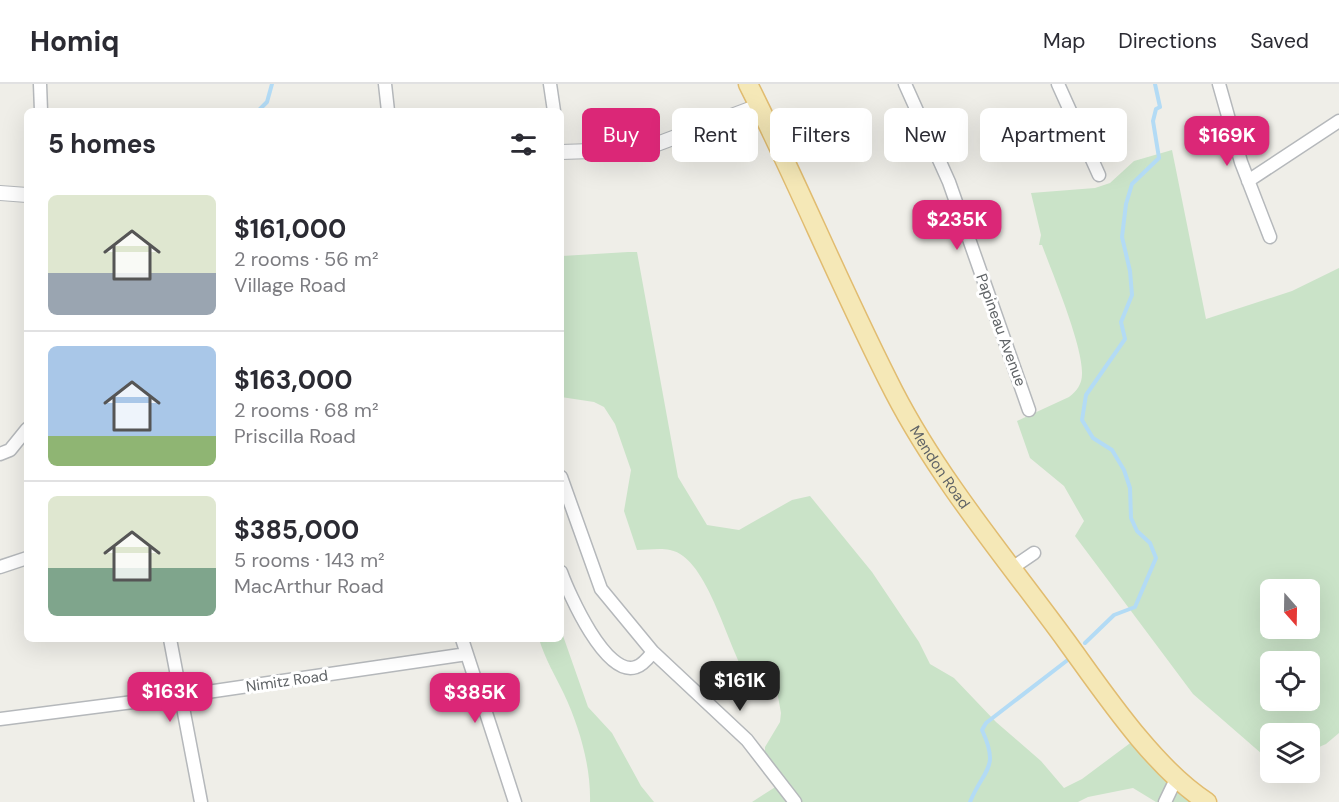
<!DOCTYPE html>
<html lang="en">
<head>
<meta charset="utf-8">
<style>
  :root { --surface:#fff; --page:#f7f7f7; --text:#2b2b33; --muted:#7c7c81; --line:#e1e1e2; --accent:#db2777 }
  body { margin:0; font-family:"DM Sans",sans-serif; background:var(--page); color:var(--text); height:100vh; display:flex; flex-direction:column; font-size:22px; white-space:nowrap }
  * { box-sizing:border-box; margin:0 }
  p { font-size:20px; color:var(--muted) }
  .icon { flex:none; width:33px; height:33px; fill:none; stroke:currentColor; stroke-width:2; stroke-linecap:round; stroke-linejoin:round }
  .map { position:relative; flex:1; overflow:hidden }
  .panel { position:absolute; left:24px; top:24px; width:540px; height:534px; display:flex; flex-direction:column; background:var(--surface); border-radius:9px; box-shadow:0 6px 24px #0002 }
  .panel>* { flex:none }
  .hud { position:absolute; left:582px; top:24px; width:570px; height:54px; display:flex; gap:12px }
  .needle { width:39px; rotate:160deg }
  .tools { position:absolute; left:1260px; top:495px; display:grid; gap:12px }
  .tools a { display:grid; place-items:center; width:60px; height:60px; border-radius:9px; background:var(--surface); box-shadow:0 6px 24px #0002; font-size:30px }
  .price { position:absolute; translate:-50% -51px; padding:0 14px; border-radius:12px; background:var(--accent); color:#fff; font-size:20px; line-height:39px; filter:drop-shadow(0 2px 3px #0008) }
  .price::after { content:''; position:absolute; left:50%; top:36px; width:18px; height:14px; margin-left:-9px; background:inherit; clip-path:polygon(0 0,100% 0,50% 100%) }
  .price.current { background:#222; color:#fff }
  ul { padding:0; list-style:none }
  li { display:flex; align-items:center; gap:18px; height:150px; padding:0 24px }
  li+li { border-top:2px solid var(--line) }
  li span { display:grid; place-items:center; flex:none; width:168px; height:120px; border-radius:9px; color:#555 }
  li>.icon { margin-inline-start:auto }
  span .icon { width:72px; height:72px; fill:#fffc; stroke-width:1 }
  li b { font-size:26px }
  h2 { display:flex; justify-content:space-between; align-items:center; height:72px; padding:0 24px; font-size:26px }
  .tag { padding:0 21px; border-radius:9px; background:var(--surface); box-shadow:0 6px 24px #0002; font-size:21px; line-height:54px }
  .tag.current { background:var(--accent); color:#fff }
  header { display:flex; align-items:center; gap:36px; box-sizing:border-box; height:84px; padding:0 30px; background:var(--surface); border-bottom:2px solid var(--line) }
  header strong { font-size:28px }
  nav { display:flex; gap:33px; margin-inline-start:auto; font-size:21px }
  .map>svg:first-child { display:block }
</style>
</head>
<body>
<header>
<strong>Homiq</strong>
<nav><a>Map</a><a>Directions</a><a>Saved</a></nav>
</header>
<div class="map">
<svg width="1339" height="718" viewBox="0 0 1339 718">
  <rect width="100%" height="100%" fill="#efeee8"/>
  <path fill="#cae3c8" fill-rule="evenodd" d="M1172 66 1206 235 1292 207 1339 184V649L1326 660 1310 667V650H1270V672L1262 670 1193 610 1075 452 1084 437 1064 402 1030 374 1017 337 1069 313C1077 307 1082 300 1082 290 1083 262 1053 191 1042 161H1039L1041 151 1031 109 1095 104 1110 99 1134 77ZM1270 506H1310V544H1270ZM1270 578H1310V616H1270Z
    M628 168H637L678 393 707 441 739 446 792 416 810 412 872 488 919 558 930 580 954 594 996 638 1041 677 1064 704 1082 695 1137 654 1212 718H1156L1133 704 1088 713 1078 718H752L777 702 785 694 765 669V663L780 638 781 629 777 607 764 599 750 598C728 568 709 473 670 466 660 464 647 466 637 466L624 427 631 386 615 340 604 323 594 318 561 313V170L562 172Z
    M561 546 588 623 612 649 641 702 654 718H590C591 682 579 642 564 610 555 591 545 575 539 555H561Z"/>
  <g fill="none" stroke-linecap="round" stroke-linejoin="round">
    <path stroke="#b3dbf5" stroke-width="4" d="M258 27 267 18 272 0
      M1085 559 1114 531 1135 523 1156 474 1150 459 1137 447 1131 434 1130 404 1124 386 1112 366 1093 354 1082 336 1086 311 1125 255 1121 238 1132 211 1130 187 1122 153 1126 120 1132 100 1159 74 1153 37 1156 25 1160 23 1155 0
      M970 718C984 684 1000 685 982 646L986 639 1069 575"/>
    <defs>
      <path id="minor" d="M40 0 41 27
        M385 0 388 27
        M550 0 554 27
        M905 0 949 98 1029 326
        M1058 0 1099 91
        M1219 0 1241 78 1270 153
        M1248 97 1339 37
        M0 370 10 366 27 345
        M561 393 601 505 653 568C649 573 643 581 636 583 606 594 569 510 561 488
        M0 483 27 474
        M1012 484 1034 469
        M170 555 201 718
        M462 555 515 718
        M653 568 747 656 795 718
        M0 635 180 612 467 570
        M1165 718 1177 693"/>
      <path id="tertiary" d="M561 68 623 66 657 60 758 22
        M0 109 27 111"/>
      <g id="primary">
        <path id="s1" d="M748 0C799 101 842 207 894 308 940 397 1008 477 1067 558 1104 609 1154 684 1207 718"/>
      </g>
    </defs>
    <use href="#minor" stroke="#b5b8bb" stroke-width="15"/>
    <use href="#tertiary" stroke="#b5b8bb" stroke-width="16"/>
    <use href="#primary" stroke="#e1bc70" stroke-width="21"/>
    <use href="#minor" stroke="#fff" stroke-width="12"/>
    <use href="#tertiary" stroke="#fff" stroke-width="14"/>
    <use href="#primary" stroke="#f5e8b7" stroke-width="18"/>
  </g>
  <g text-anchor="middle" stroke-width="6" stroke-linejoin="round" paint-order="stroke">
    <g font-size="15" fill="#5f6366" stroke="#fff">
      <text transform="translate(1001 246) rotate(70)" y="5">Papineau Avenue</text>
      <text dy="5" stroke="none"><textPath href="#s1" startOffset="429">Mendon Road</textPath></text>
      <text transform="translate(287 597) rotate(-8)" y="5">Nimitz Road</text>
    </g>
  </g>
</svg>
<div class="tools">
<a><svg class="needle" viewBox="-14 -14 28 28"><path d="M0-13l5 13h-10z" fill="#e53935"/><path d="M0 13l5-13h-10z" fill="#7c7c81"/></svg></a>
<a><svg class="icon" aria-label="locate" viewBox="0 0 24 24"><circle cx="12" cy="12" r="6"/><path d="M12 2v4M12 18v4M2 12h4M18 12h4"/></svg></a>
<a><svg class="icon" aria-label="layers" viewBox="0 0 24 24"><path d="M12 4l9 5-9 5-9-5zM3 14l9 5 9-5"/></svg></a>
</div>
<b class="price" style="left:1227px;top:83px">$169K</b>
<b class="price" style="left:957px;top:167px">$235K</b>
<b class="price current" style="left:740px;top:628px">$161K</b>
<b class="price" style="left:170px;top:639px">$163K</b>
<b class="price" style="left:475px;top:640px">$385K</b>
<div class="hud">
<a class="tag current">Buy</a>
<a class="tag">Rent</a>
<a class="tag">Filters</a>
<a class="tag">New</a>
<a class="tag">Apartment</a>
</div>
<section class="panel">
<h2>5 homes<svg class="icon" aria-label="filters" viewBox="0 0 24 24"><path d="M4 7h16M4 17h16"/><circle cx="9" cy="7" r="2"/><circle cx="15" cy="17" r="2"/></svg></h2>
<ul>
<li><span style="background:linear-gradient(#dfe7d0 65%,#9aa5b1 0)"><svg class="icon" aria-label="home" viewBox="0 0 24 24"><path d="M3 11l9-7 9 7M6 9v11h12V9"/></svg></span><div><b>$161,000</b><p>2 rooms · 56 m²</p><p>Village Road</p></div></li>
<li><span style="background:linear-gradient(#a9c7e8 75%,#8fb573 0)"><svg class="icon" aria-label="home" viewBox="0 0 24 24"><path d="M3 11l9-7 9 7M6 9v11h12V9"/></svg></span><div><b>$163,000</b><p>2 rooms · 68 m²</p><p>Priscilla Road</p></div></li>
<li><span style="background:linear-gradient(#dfe7d0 60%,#7fa58c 0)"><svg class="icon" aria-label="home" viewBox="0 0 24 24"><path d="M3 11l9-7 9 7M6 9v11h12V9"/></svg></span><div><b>$385,000</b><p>5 rooms · 143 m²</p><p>MacArthur Road</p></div></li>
</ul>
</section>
</div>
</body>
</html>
